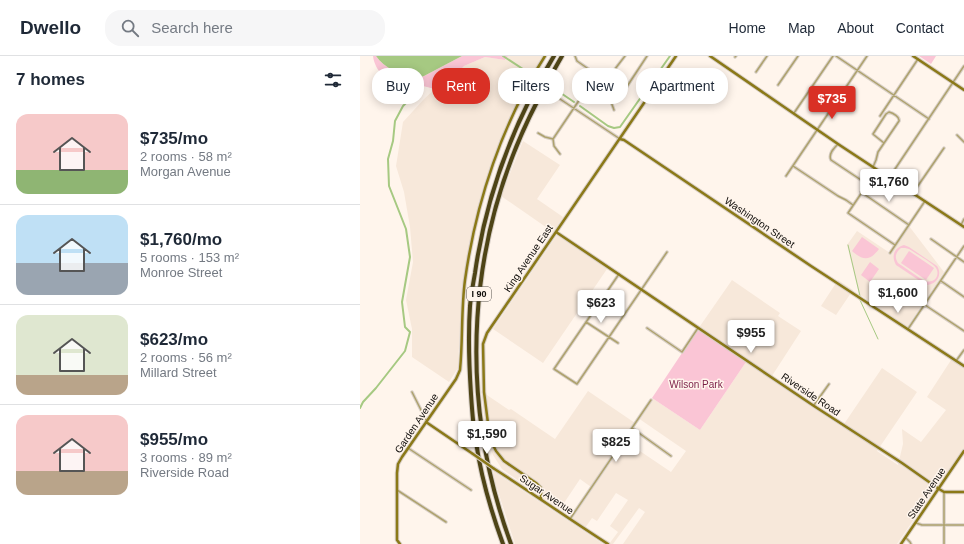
<!DOCTYPE html>
<html lang="en">
<head>
<meta charset="utf-8">
<style>
  :root { --surface:#fff; --page:#f6f6f7; --text:#1f2937; --muted:#747a83; --line:#e0e1e3; --accent:#d93025 }
  body { margin:0; font-family:Arial,sans-serif; background:var(--page); color:var(--text); height:100vh; display:flex; flex-direction:column; font-size:15px; white-space:nowrap }
  * { box-sizing:border-box; margin:0 }
  p { font-size:13px; color:var(--muted) }
  .icon { flex:none; width:22px; height:22px; fill:none; stroke:currentColor; stroke-width:2; stroke-linecap:round; stroke-linejoin:round }
  .map { position:relative; flex:1; overflow:hidden }
  .side { display:flex; flex-direction:column; background:var(--surface); width:360px }
  .side>* { flex:none }
  .guide { position:absolute; left:12px; top:12px; width:380px; height:36px; display:flex; gap:8px }
  .price { position:absolute; translate:-50% -34px; padding:0 9px; border-radius:4px; background:#fff; color:#222; font-size:13px; line-height:26px; filter:drop-shadow(0 1px 2px #0008) }
  .price::after { content:''; position:absolute; left:50%; top:24px; width:12px; height:9px; margin-left:-6px; background:inherit; clip-path:polygon(0 0,100% 0,50% 100%) }
  .price.current { background:var(--accent); color:#fff }
  ul { padding:0; list-style:none }
  li { display:flex; align-items:center; gap:12px; height:100px; padding:0 16px }
  li+li { border-top:1px solid var(--line) }
  li span { display:grid; place-items:center; flex:none; width:112px; height:80px; border-radius:12px; color:#555 }
  li>.icon { margin-inline-start:auto }
  span .icon { width:48px; height:48px; fill:#fffc; stroke-width:1 }
  li b { font-size:17px }
  h2 { display:flex; justify-content:space-between; align-items:center; height:48px; padding:0 16px; font-size:17px }
  .pill { padding:0 14px; border-radius:16px; background:var(--surface); box-shadow:0 2px 10px #0003; font-size:14px; line-height:36px }
  .pill.current { background:var(--accent); color:#fff }
  header { display:flex; align-items:center; gap:24px; box-sizing:border-box; height:56px; padding:0 20px; background:var(--surface); border-bottom:1px solid var(--line) }
  header strong { font-size:19px }
  nav { display:flex; gap:22px; margin-inline-start:auto; font-size:14px }
  .search { width:280px; height:36px; background:var(--page); display:flex; align-items:center; gap:10px; box-sizing:border-box; padding:0 14px; border-radius:16px; color:var(--muted); font-size:15px }
  main { display:flex; flex:1; min-height:0 }
  .map>svg:first-child { display:block }
</style>
</head>
<body>
<header>
<strong>Dwello</strong>
<div class="search"><svg class="icon" aria-label="search" viewBox="0 0 24 24"><circle cx="10" cy="10" r="6"/><path d="M15 15l6 6"/></svg>Search here</div>
<nav><a>Home</a><a>Map</a><a>About</a><a>Contact</a></nav>
</header>
<main>
<section class="side">
<h2>7 homes<svg class="icon" aria-label="filters" viewBox="0 0 24 24"><path d="M4 7h16M4 17h16"/><circle cx="9" cy="7" r="2"/><circle cx="15" cy="17" r="2"/></svg></h2>
<ul>
<li><span style="background:linear-gradient(#f6c9c9 70%,#8fb573 0)"><svg class="icon" aria-label="home" viewBox="0 0 24 24"><path d="M3 11l9-7 9 7M6 9v11h12V9"/></svg></span><div><b>$735/mo</b><p>2 rooms · 58 m²</p><p>Morgan Avenue</p></div></li>
<li><span style="background:linear-gradient(#bfe0f5 60%,#9aa5b1 0)"><svg class="icon" aria-label="home" viewBox="0 0 24 24"><path d="M3 11l9-7 9 7M6 9v11h12V9"/></svg></span><div><b>$1,760/mo</b><p>5 rooms · 153 m²</p><p>Monroe Street</p></div></li>
<li><span style="background:linear-gradient(#dfe7d0 75%,#b9a48a 0)"><svg class="icon" aria-label="home" viewBox="0 0 24 24"><path d="M3 11l9-7 9 7M6 9v11h12V9"/></svg></span><div><b>$623/mo</b><p>2 rooms · 56 m²</p><p>Millard Street</p></div></li>
<li><span style="background:linear-gradient(#f6c9c9 70%,#b9a48a 0)"><svg class="icon" aria-label="home" viewBox="0 0 24 24"><path d="M3 11l9-7 9 7M6 9v11h12V9"/></svg></span><div><b>$955/mo</b><p>3 rooms · 89 m²</p><p>Riverside Road</p></div></li>
</ul>
</section>
<div class="map">
<svg width="604" height="488" viewBox="0 0 604 488">
  <rect width="100%" height="100%" fill="#fff5ec"/>
  <path fill="#f7e8da" d="M148 0H183L172 17 153 55 139 87 123 131 114 168 105 216 101 247 98 312 89 326 52 301V273L46 244 53 206 50 171 44 136 36 110 43 66 64 43 75 33 90 26 104 10 125 1 145 4Z
    M163 85 200 109 177 143 203 161 193 176 141 140Z
    M549 170 584 216 547 271 499 238 487 189 497 175 530 197Z
    M197 179 247 213 183 307 133 273Z
    M372 224 420 257 418 260 441 275 410 323 482 371 522 312 557 336 517 395 538 409 543 388 542 373 561 386 586 354 567 341 593 301 604 308V393L580 430 574 434 537 488H263L285 456 279 452 253 488H249L258 476 250 470 268 444 256 437 237 465 232 462 225 472 212 463 265 385 311 416 326 395 278 362 292 342 340 374 386 306 338 273Z
    M478 224 493 234 476 259 461 250Z
    M121 335 149 354 151 353 195 383 228 335 275 367 231 431 220 423 200 453 156 423 142 413 133 399 127 382Z
    M133 415 225 476 243 488H155L135 426Z"/>
  <path fill="#fac5d5" fill-rule="evenodd" d="M13 0H16C24 12 40 18 52 24L64 20 102 0H148L145 4 125 1 104 10 90 26 75 33 55 28 47 43 39 47 38 32C27 23 15 16 13 0Z
    M559 0H576L571 8Z
    M502 181 519 193C510 205 503 205 492 195Z
    M544 189 549 191 577 210C583 219 576 229 566 229L536 209C531 200 534 192 544 189ZM541 192H545L549 193C555 197 573 207 576 212 578 215 578 219 576 222 573 226 569 226 564 225L538 207C534 201 536 196 541 192Z
    M549 195 574 212 566 224 541 207Z
    M510 206 519 213 510 226 501 219Z
    M338 273 386 306 340 374 292 342Z"/>
  <path fill="#a6c982" d="M16 0H102L64 20 52 24C40 18 24 12 16 0Z"/>
  <g fill="none" stroke-linecap="round" stroke-linejoin="round">
    <path stroke="#a6c982" stroke-width="1" d="M488 189 500 240
      M500 244 518 283"/>
    <path stroke="#a6c982" stroke-width="2" d="M143 0 169 17
      M189 29 214 46
      M220 50 248 70 254 72 260 71 310 0
      M0 352 3 346 16 332 45 295 50 276 45 271 42 246 50 201 46 173 29 130 28 103 33 85 35 65 43 50 51 42 54 26 56 21"/>
    <defs>
      <path id="street" d="M215 0 217 5 240 21
        M476 0 569 63
        M375 1 376 0
        M396 16 407 0
        M418 29 438 0
        M188 35 260 83
        M224 37 232 43 241 44 250 43 264 35 287 0
        M250 43 254 54
        M434 57 473 0
        M520 60 558 3
        M178 77 185 81 193 83 224 37 240 21 245 23 248 22 265 0
        M597 79 604 86
        M193 83 194 90 200 98
        M478 88C474 92 468 98 471 104L507 128
        M433 110 478 140 486 144 493 149
        M513 111 516 104 518 96 539 65C540 61 533 57 529 56L526 58 513 78 514 79 524 87
        M517 114 488 157 535 189
        M426 120 507 0
        M529 122 604 10
        M501 136 549 169
        M553 137 584 92
        M601 169 604 163
        M571 183 604 206
        M530 197 565 145
        M259 218 194 313 217 328 307 196
        M581 225 604 241
        M565 249 604 275
        M226 266 258 287
        M287 272 322 296 338 272
        M548 273 604 190
        M596 305 604 294
        M52 336 66 364
        M454 349 469 328
        M272 372 311 400
        M48 392 111 434
        M37 434 86 466
        M584 436V488
        M210 463 291 344
        M556 467 562 469H604
        M546 482 550 486 551 488"/>
      <path id="secondary" d="M350 0 478 88 604 171
        M553 0 604 34
        M260 83 264 84 451 210 604 310
        M196 176 454 350 542 407 579 433 584 436H604
        M66 366 113 398
        M133 412C172 437 209 463 248 488
        M181 443V432L176 427 144 405 136 395 130 383 124 336 123 288 127 277 316 0
        M40 488 37 484V417L38 408 42 401 96 323 100 314C103 284 101 254 105 224 116 146 142 67 185 0
        M541 488 604 395"/>
      <path id="highway" d="M143 488C131 455 121 421 116 386 113 370 112 354 111 338 109 308 108 279 110 250 111 239 113 228 115 217 126 140 153 67 194 0
        M151 488C97 341 106 181 179 42 186 28 194 14 202 0"/>
    </defs>
    <use href="#street" stroke="#d9d0c8" stroke-width="3.5"/>
    <use href="#secondary" stroke="#d9d0c8" stroke-width="4.5"/>
    <use href="#highway" stroke="#d9d0c8" stroke-width="6"/>
    <use href="#street" stroke="#aea26d" stroke-width="1.5"/>
    <use href="#secondary" stroke="#8b7918" stroke-width="2.5"/>
    <use href="#highway" stroke="#4e4416" stroke-width="4"/>
    <defs>
      <path id="secondary-bridge" d="M113 398 133 412"/>
    </defs>
    <use href="#secondary-bridge" stroke="#d9d0c8" stroke-width="4.5" stroke-linecap="butt"/>
    <use href="#secondary-bridge" stroke="#8b7918" stroke-width="2.5"/>
  </g>
  <g text-anchor="middle" stroke-width="3" stroke-linejoin="round" paint-order="stroke">
    <rect fill="#fff5ec" stroke="#57524d" stroke-width="1" x="107" y="231" width="24" height="14" rx="3"/>
    <g font-size="9" font-weight="bold" fill="#0f0c09">
      <text x="119" y="241">I 90</text>
    </g>
    <g font-size="10" fill="#0f0c09" stroke="#fff5ec">
      <text transform="translate(400 166) rotate(34)" y="4">Washington Street</text>
      <text transform="translate(168 202) rotate(-56)" y="4">King Avenue East</text>
      <text transform="translate(451 338) rotate(34)" y="4">Riverside Road</text>
      <text transform="translate(56 367) rotate(-56)" y="4">Garden Avenue</text>
      <text transform="translate(566 437) rotate(-56)" y="4">State Avenue</text>
      <text transform="translate(187 438) rotate(34)" y="4">Sugar Avenue</text>
    </g>
    <g font-size="10" fill="#7c1e47" stroke="#fff5ec">
      <text x="336" y="332">Wilson Park</text>
    </g>
  </g>
</svg>
<b class="price current" style="left:472px;top:64px">$735</b>
<b class="price" style="left:529px;top:147px">$1,760</b>
<b class="price" style="left:538px;top:258px">$1,600</b>
<b class="price" style="left:241px;top:268px">$623</b>
<b class="price" style="left:391px;top:298px">$955</b>
<b class="price" style="left:127px;top:399px">$1,590</b>
<b class="price" style="left:256px;top:407px">$825</b>
<div class="guide">
<a class="pill">Buy</a>
<a class="pill current">Rent</a>
<a class="pill">Filters</a>
<a class="pill">New</a>
<a class="pill">Apartment</a>
</div>
</div>
</main>
</body>
</html>
